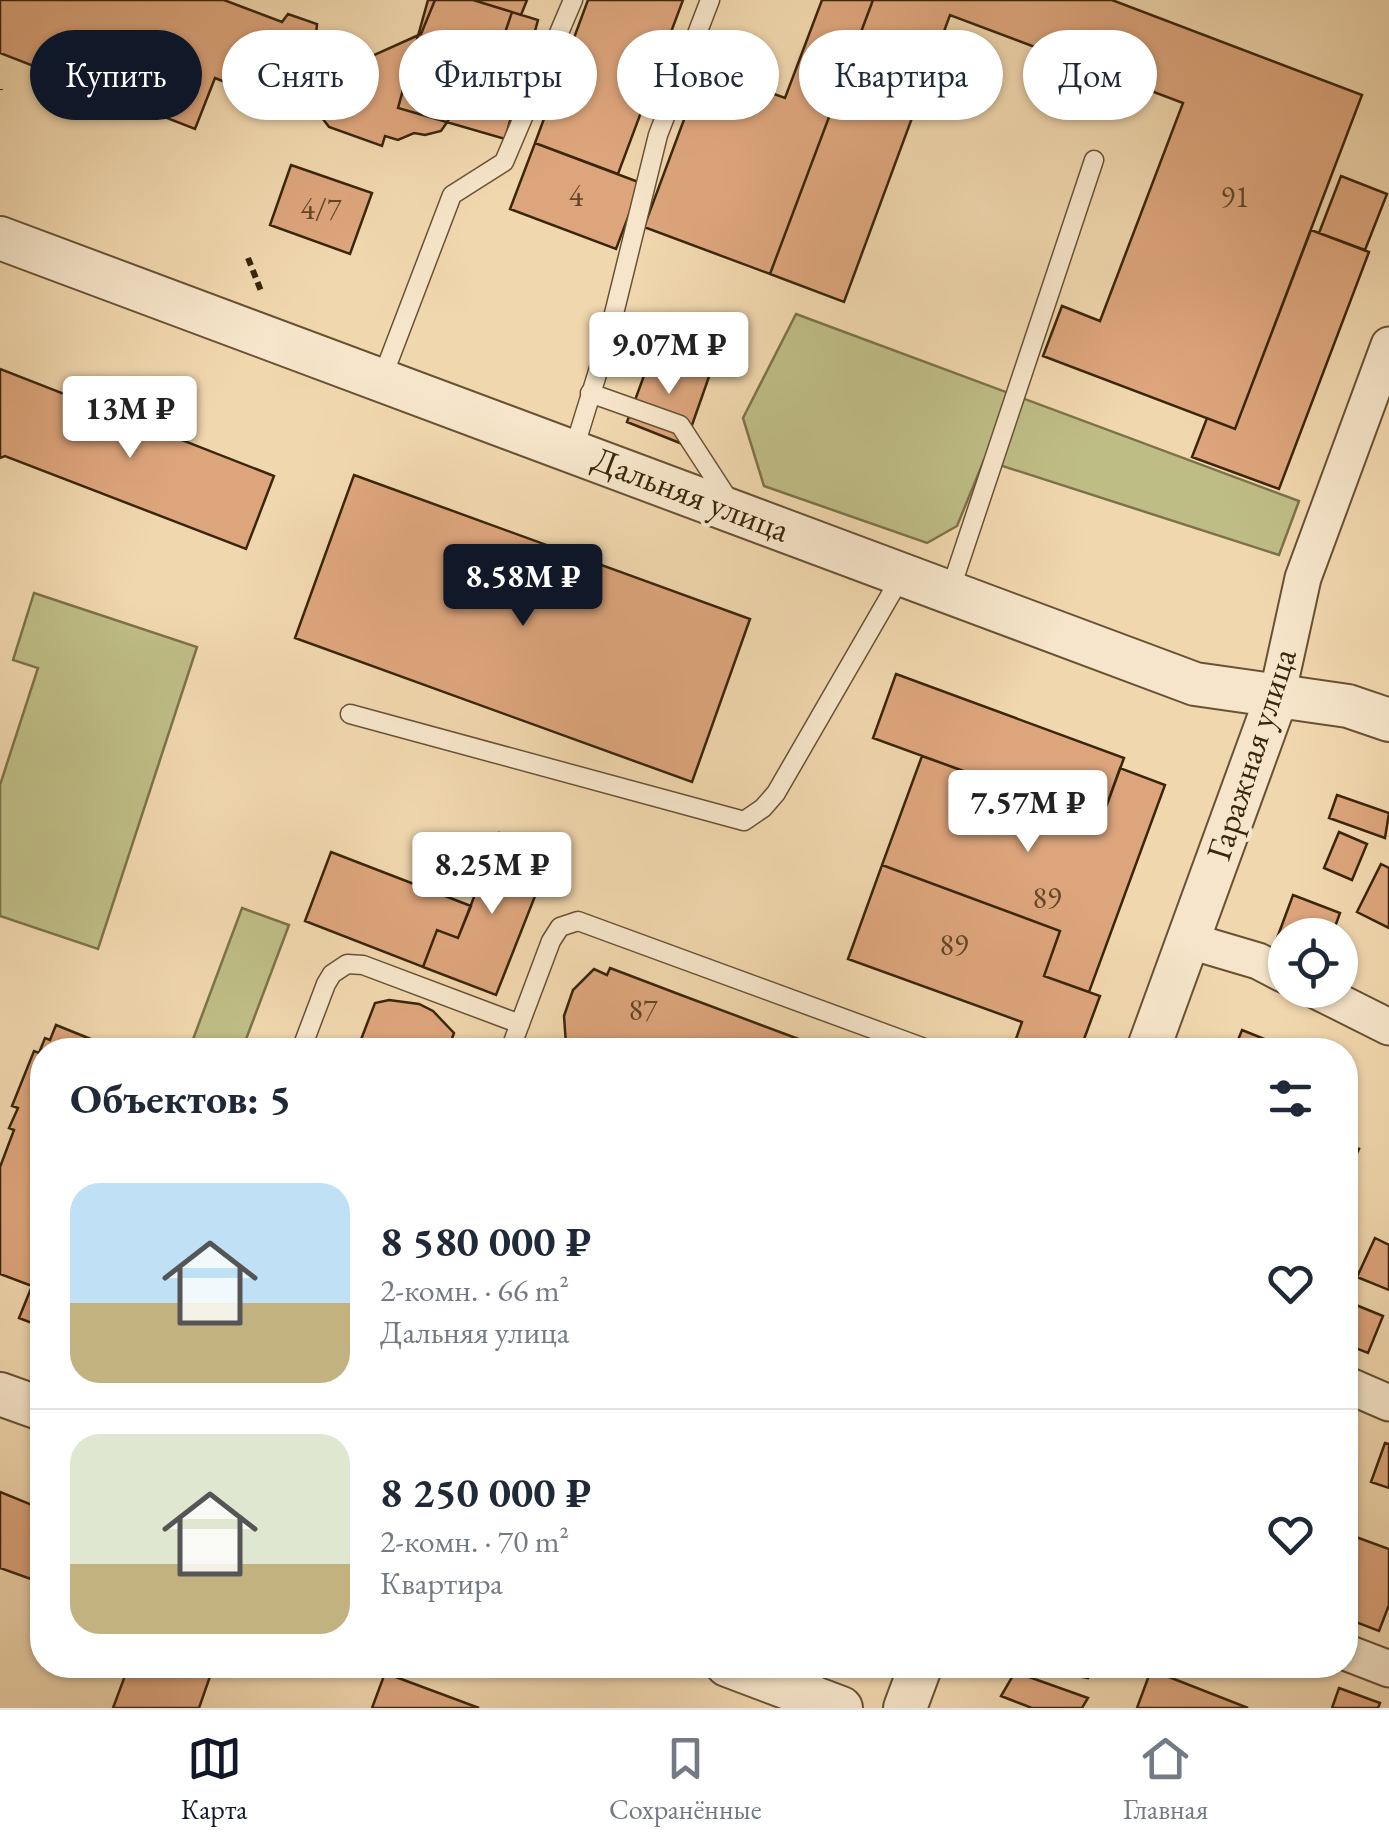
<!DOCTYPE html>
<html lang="ru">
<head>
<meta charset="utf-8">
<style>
  :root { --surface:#fff; --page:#f2f2f3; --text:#1f2937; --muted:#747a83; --line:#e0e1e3; --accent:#111827 }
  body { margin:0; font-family:"EB Garamond",serif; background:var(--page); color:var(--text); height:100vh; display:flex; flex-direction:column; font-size:38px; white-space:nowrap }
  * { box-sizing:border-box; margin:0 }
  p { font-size:32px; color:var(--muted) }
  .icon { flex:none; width:55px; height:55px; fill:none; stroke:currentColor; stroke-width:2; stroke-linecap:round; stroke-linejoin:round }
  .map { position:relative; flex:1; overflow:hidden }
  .details { position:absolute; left:30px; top:1038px; width:1328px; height:640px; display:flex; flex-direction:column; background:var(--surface); border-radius:40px; box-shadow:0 2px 8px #0004 }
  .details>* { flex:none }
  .top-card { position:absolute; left:30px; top:30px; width:1330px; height:90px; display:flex; gap:20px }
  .tools { position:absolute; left:1268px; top:918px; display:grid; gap:20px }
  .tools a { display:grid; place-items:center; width:90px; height:90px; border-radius:50%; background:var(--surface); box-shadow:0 2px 8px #0004; font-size:50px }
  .price { position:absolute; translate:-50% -85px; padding:0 22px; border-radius:10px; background:#fff; color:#222; font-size:32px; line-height:65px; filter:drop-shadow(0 2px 5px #0008) }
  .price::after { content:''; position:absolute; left:50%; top:60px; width:30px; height:22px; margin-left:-15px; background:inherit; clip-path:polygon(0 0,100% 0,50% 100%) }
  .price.selected { background:var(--accent); color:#fff }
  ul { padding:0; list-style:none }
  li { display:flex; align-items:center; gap:30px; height:250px; padding:0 40px }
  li+li { border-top:2px solid var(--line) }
  li span { display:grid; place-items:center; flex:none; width:280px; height:200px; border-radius:30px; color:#555 }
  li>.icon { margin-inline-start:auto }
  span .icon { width:120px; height:120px; fill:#fffc; stroke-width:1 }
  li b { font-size:42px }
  h2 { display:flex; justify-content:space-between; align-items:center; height:120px; padding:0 40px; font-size:42px }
  .pill { padding:0 35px; border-radius:45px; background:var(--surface); box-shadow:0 2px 8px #0004; font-size:35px; line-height:90px }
  .pill.selected { background:var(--accent); color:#fff }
  .tab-bar { display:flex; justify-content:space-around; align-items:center; height:140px; border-top:2px solid var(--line); background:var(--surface); font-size:28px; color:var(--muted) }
  .tab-bar a { display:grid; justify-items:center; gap:5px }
  .tab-bar .selected { color:var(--accent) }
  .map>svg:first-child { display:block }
</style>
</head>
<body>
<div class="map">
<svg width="1389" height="1708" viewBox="0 0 1389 1708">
  <rect width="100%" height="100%" fill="#f1d7ae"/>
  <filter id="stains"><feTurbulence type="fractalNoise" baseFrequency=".002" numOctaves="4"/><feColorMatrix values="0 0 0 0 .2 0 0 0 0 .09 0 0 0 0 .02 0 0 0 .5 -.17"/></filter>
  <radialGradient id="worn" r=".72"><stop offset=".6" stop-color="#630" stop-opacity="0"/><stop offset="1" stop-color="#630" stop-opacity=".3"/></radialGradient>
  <path fill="#bfbd86" stroke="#7c7249" stroke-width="2.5" d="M796 314 1299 501 1279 555 984 460 957 526 927 543 764 486 743 418Z
    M34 593 197 647 98 949 0 916V785L38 668 13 660Z
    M242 908 289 925 242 1050H189Z"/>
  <path fill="#dda57c" stroke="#3a260c" stroke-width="2.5" d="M0 0H224L282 22 288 14 317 24 316 36 351 49 323 119 288 107 284 112 270 110 258 103 252 93 215 78 195 129 0 53Z
    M428 0H473L538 20 505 139 398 108Z
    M435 0H527L521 15 512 12 482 101 471 96 465 109 452 115 441 131 425 135 414 133 398 140 385 136 382 146 329 127 323 119 351 49 370 57 421 34Z
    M588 0H683L618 174 535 143Z
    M822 0H873L770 274 644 227 695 90 746 109 755 87 785 98Z
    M873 0H1112L1362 95 1235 429 1043 356 1062 306 1100 321 1183 103 950 15 844 302 770 274Z
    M535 143 641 183 616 249 510 209Z
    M291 165 372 193 350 254 270 225Z
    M1341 176 1387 194 1365 250 1319 233Z
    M1311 230 1369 252 1279 489 1192 457 1207 418 1235 429Z
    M653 351 711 371 685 445 627 422Z
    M0 369 274 476 246 549 5 456 0 458Z
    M354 475 750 619 692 782 295 638Z
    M896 674 1124 758 1101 821 873 738Z
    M922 756 1101 821 1120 768 1165 785 1089 992 1044 976 1060 931 882 865Z
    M1337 795 1389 813 1385 838 1329 818Z
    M1339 832 1367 844 1352 880 1324 868Z
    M499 833 552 853 496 995 423 967 437 930 458 938Z
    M331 852 471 906 458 938 437 930 423 967 305 921Z
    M1381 864 1389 868V928L1357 912Z
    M882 865 1060 931 1044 976 1100 996 1080 1050H1012L1022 1022 848 959Z
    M1293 895 1340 913 1332 935H1285V953L1273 949Z
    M610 968 681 995 828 1050H582L566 1044 564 1016 573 990 594 969 607 975Z
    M389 1000 419 1004 433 1011 454 1033 448 1050H357L375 1003Z
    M56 1025 118 1050H42V1327L19 1318 32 1286 0 1274V1167L14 1130 9 1128 18 1108 12 1106 34 1051 39 1053 45 1038 50 1040Z
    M1242 1030 1272 1042 1293 1050H1234Z
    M1345 1143 1359 1149 1345 1178Z
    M1375 1238 1389 1245V1290L1357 1277Z
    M1356 1305 1383 1316 1368 1353 1345 1344V1331Z
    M1385 1443 1389 1444V1488L1371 1482Z
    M0 1492 42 1509V1583L0 1568Z
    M1345 1533 1389 1549V1605L1379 1631 1345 1618Z
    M129 1665H214L199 1708H113Z
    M1030 1665H1092L1088 1678 1029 1667Z
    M1151 1670 1248 1708H1137Z
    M1015 1672 1088 1698 1082 1708H1032L1001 1696Z
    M385 1673 479 1708H372Z
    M1339 1688 1380 1703 1378 1708H1332Z"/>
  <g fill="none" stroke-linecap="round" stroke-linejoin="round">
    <defs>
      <path id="service" d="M381 381 452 195 504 162 573 0
        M590 393 680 425 730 502
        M574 449 607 342 658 135 710 0
        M950 591 1094 160
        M350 714 744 821 763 808 776 793 902 575
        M301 1050 326 984 332 974 347 964 363 965 520 1024
        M510 1050 551 941 560 927 578 921 930 1050
        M807 1695 818 1665"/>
      <path id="minor" d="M1277 696 1303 578 1389 345
        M1187 940 1258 961 1285 975
        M1315 990 1389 1027
        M1345 1384 1389 1403
        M1345 1652 1389 1669"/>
      <path id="tertiary" d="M0 238 1195 684 1348 706 1389 720
        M1148 1050 1277 696
        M0 1394 42 1409
        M727 1665 841 1708
        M905 1708 921 1665"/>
    </defs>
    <use href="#service" stroke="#685234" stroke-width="21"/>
    <use href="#minor" stroke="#685234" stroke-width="39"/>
    <use href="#tertiary" stroke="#685234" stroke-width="46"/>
    <path stroke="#3a260c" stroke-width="6" stroke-dasharray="8 5" stroke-linecap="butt" d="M0 90V89
      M248 258 261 291"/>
    <use href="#service" stroke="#f6e5ca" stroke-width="18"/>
    <use href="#minor" stroke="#f6e5ca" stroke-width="35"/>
    <use href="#tertiary" stroke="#f6e5ca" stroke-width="42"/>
  </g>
  <g text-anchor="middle" stroke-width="8" stroke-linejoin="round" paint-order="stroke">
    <g font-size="30" fill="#634628">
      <text x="576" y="206">4</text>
      <text x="1235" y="207">91</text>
      <text x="321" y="219">4/7</text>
      <text x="1047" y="908">89</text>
      <text x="954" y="955">89</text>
      <text x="643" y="1020">87</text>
    </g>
    <g font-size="35" fill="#3a260c" stroke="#f6e5ca">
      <text transform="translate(691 494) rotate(21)" y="12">Дальняя улица</text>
      <text transform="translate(1251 754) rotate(-72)" y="12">Гаражная улица</text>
    </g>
  </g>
  <rect width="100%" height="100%" filter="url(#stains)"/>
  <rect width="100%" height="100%" fill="url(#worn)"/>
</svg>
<div class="tools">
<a><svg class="icon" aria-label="locate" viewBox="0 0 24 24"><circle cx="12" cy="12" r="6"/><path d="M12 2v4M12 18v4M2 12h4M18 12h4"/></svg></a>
</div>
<b class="price" style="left:669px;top:397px">9.07M ₽</b>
<b class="price" style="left:130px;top:461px">13M ₽</b>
<b class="price selected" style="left:523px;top:629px">8.58M ₽</b>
<b class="price" style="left:1028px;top:855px">7.57M ₽</b>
<b class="price" style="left:492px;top:917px">8.25M ₽</b>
<div class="top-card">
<a class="pill selected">Купить</a>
<a class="pill">Снять</a>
<a class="pill">Фильтры</a>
<a class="pill">Новое</a>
<a class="pill">Квартира</a>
<a class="pill">Дом</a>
</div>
<section class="details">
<h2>Объектов: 5<svg class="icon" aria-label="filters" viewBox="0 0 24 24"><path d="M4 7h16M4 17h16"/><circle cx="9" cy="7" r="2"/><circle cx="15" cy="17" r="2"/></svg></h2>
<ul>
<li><span style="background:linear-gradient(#bfe0f5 60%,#c2b280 0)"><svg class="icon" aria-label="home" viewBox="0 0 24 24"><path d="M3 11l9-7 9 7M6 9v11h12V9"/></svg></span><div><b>8 580 000 ₽</b><p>2-комн. · 66 m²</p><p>Дальняя улица</p></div><svg class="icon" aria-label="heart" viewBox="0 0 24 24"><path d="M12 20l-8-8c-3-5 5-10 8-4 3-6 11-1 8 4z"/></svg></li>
<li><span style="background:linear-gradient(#dfe7d0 65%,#c2b280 0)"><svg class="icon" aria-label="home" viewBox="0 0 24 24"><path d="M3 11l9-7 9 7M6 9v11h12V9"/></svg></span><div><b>8 250 000 ₽</b><p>2-комн. · 70 m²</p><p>Квартира</p></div><svg class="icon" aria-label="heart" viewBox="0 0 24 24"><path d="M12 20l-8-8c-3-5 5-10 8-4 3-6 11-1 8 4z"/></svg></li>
</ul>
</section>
</div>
<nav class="tab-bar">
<a class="selected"><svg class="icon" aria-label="map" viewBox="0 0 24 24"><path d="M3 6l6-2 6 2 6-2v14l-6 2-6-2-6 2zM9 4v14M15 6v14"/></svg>Карта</a>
<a><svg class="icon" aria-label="saved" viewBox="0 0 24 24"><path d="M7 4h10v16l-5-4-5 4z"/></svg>Сохранённые</a>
<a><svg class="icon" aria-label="home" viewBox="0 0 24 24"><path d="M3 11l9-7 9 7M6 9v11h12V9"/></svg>Главная</a>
</nav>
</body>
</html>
